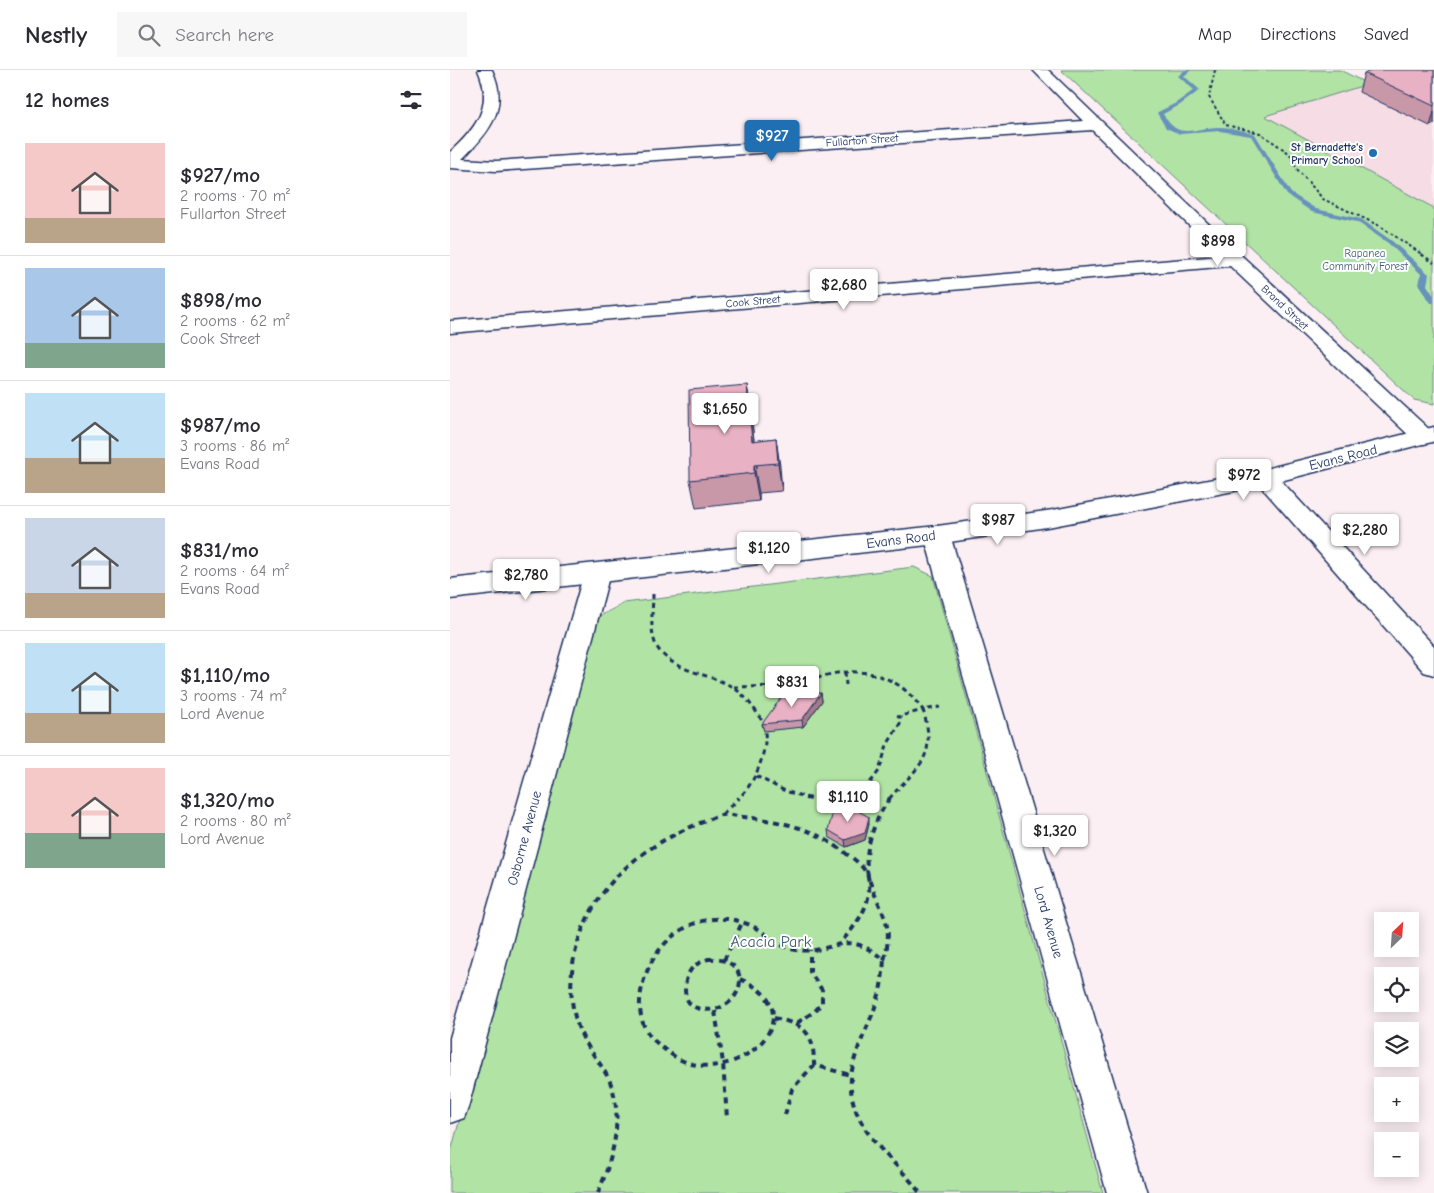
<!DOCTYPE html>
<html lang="en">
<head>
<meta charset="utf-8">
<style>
  :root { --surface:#fff; --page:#f7f7f7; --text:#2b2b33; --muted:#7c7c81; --line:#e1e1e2; --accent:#1f6fb2 }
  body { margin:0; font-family:"Comic Neue",sans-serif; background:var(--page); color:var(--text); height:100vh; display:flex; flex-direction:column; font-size:19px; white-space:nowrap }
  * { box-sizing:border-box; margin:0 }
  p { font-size:16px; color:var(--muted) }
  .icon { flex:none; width:28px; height:28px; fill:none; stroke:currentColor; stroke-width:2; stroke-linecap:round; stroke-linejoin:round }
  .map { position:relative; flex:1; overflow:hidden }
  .drawer { display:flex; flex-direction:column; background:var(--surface); width:450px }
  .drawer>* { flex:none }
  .needle { width:32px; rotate:25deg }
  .controls { position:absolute; left:924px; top:842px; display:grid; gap:10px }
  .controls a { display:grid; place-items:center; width:45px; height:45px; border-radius:0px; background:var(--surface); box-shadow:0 2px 12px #0003; font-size:25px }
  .price { position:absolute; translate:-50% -42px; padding:0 11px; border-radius:5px; background:#fff; color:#222; font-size:16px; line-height:32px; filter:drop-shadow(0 1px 2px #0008) }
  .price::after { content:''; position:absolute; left:50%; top:30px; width:15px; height:11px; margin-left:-8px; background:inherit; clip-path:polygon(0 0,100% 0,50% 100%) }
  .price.active { background:var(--accent); color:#fff }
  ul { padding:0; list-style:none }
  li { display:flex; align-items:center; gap:15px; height:125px; padding:0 25px }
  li+li { border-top:1px solid var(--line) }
  li span { display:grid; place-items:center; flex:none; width:140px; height:100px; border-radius:0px; color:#555 }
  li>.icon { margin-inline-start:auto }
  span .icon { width:60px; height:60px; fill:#fffc; stroke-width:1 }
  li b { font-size:21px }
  h2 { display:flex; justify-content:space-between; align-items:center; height:60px; padding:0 25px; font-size:21px }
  header { display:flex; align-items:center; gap:30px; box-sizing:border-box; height:70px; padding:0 25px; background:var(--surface); border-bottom:1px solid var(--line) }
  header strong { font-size:24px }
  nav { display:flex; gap:28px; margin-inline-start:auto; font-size:18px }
  .search { width:350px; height:45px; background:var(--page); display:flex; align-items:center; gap:12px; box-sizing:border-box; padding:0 18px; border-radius:0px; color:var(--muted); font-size:19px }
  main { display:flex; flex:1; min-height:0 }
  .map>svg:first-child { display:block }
</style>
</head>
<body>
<header>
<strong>Nestly</strong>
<div class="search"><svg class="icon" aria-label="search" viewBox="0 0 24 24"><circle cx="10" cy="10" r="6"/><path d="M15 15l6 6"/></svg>Search here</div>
<nav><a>Map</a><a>Directions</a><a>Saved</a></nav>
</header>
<main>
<section class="drawer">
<h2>12 homes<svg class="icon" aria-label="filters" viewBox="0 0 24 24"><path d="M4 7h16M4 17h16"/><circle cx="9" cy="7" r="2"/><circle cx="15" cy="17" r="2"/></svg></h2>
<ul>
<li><span style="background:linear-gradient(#f6c9c9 75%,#b9a48a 0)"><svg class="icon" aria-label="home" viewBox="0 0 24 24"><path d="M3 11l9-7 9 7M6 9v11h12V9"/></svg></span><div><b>$927/mo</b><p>2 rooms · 70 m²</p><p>Fullarton Street</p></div></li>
<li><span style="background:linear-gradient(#a9c7e8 75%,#7fa58c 0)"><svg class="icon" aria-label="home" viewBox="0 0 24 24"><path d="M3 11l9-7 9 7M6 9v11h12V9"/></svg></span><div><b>$898/mo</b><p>2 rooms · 62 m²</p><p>Cook Street</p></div></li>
<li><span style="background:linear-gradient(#bfe0f5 65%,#b9a48a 0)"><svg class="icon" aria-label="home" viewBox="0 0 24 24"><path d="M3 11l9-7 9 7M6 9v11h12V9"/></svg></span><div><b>$987/mo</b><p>3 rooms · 86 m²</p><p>Evans Road</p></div></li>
<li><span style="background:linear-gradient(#c9d6e8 75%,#b9a48a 0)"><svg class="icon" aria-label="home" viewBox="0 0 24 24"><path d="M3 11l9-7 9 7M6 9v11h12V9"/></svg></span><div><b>$831/mo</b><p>2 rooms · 64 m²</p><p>Evans Road</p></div></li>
<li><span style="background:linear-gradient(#bfe0f5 70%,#b9a48a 0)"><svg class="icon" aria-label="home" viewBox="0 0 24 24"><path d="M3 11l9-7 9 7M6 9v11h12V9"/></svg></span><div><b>$1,110/mo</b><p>3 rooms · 74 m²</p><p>Lord Avenue</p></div></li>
<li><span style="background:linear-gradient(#f6c9c9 65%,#7fa58c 0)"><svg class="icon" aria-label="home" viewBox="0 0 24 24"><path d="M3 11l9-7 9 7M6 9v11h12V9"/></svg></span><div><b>$1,320/mo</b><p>2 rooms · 80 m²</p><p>Lord Avenue</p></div></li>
</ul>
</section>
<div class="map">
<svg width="984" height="1123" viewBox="0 0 984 1123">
  <rect width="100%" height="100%" fill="#fbeff3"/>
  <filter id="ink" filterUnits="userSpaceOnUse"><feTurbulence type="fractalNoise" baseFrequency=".02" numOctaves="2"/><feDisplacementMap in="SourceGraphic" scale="10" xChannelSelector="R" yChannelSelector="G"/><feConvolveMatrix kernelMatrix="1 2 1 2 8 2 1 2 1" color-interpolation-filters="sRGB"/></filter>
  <g filter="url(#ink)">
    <path fill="#f6dce5" d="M984 0V160L815 45 918 14Z"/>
    <path fill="#b1e3a4" stroke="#668981" d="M611 0H890L918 14 815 46 984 138V334L964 330Z
      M464 497 483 506 653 1123H0V1085L148 547 174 533Z"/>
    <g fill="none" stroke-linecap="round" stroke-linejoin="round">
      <path fill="#6892bc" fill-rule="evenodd" d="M735 0H741L734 6 750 20 730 35 713 44C729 72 743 57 769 57 781 57 794 61 805 64L841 123 866 139 911 149 942 171 979 204 977 215 984 226V233H981L969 215 971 204 938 173 907 152 862 142 837 125 801 66 770 61 730 64 716 58 707 43 708 42 726 33 744 20 728 6Z"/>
      <defs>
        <path id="minor" d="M28 0H42C60 38 39 63 12 89L46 91 633 51 583 0H598L792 186 982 362 984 369 982 372 974 374 966 372 780 196 0 263V251L770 186 642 60 46 101 0 98V82C26 58 44 36 28 0Z
          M815 399 823 402 984 576V605L974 602 807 412 803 407 807 402Z
          M487 456 496 459 500 465 697 1123H657L474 465 478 459Z
          M147 494 156 496 160 503 19 1034 14 1048 0 1053V968L134 503 138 496Z"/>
        <path id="tertiary" d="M984 357V371L815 415 603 456 487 474 0 529V509L487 456 603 440 815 399Z"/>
      </defs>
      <use href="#minor" stroke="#1b2f5e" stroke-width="3"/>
      <use href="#tertiary" stroke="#1b2f5e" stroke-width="3"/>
      <path stroke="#1b2f5e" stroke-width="2" stroke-dasharray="3 2.5" stroke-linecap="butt" d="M765 0 759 27 776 55 810 63 839 83 847 99 873 129 930 156 973 185"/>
      <path stroke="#1b2f5e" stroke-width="2.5" stroke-dasharray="4 3" stroke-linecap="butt" d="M971 184 984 193"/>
      <path stroke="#1b2f5e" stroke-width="3" stroke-dasharray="5 4" stroke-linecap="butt" d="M203 524C203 542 198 565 209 580 226 603 261 603 284 618 292 623 299 632 305 640 315 653 317 663 314 679 310 699 302 715 288 729
        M395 602 396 615
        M284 617 348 616
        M336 627C366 601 410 593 445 613 456 619 465 630 473 640L447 647
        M306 706 335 721 362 729
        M389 729 415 718 423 709 429 701 437 675 451 652 450 646
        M439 729C468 695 488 690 473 640L490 637"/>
      <path stroke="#1b2f5e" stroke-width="4" stroke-dasharray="6 5" stroke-linecap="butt" d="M355 728 377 731 388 730
        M392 728 388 730 392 742
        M272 745 289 728
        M258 889C312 887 290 951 247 938 230 933 233 906 244 896 248 893 254 891 258 889Z
        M274 890 292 853
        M434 890C445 851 430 843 419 809 411 784 425 748 440 728
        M290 909C364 940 298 1008 242 994 229 991 217 982 207 973 186 956 187 927 196 904 212 862 256 836 300 855 316 862 327 877 346 880 387 885 393 856 434 890 433 903 432 915 428 928 414 974 384 1005 413 1055 428 1081 453 1099 470 1123
        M265 941 273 993 277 1048
        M324 948C355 955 364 962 364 995L400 1005
        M347 953 365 941 372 933V920L360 902V880
        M335 1045 342 1019 364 995
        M148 1123C162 1089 173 1054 162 1017 156 999 142 985 133 968 112 927 121 873 145 835 169 795 208 770 250 753 257 751 264 746 271 745 279 744 286 746 294 747 336 752 364 758 398 785 406 790 415 798 418 807 424 832 407 854 392 871"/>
      <use href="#minor" fill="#fff" fill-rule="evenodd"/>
      <use href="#tertiary" fill="#fff" fill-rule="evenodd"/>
    </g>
    <path fill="#c898a9" stroke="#1b2f5e" d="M984 0V54L980 56 909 22 914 3Z
      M297 315 301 342 304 371 326 368 332 421 309 423V431L246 438 240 410Z
      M371 623 372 631 353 657 314 661 312 654Z
      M419 754 415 770 396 777 379 767 378 760Z"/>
    <path fill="#a37c89" stroke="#1b2f5e" d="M984 42V54L980 56Z
      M297 315 301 342 307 398 302 371Z
      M326 368 330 396 332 421 328 393Z
      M304 395 309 423V431L304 403Z
      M371 623 372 631 353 657 352 650Z
      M419 747V754L415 770 396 777 395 770Z"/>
    <path fill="#e9b1c4" stroke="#1b2f5e" d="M926 0H984V36L914 3Z
      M297 315 302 371 326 368 328 393 304 395V403L240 410 239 320Z
      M371 623 352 650 312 654 333 625Z
      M401 737 419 747 415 763 395 770 378 760 383 742Z"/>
  </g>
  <circle fill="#1f6fb2" stroke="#fff" stroke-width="2" cx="923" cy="83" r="5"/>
  <g text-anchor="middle" stroke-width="4" stroke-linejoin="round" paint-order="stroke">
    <g font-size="11" fill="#1b2f5e" stroke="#fff">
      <text transform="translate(412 70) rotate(-4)" y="4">Fullarton Street</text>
      <text transform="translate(303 231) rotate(-5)" y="4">Cook Street</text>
      <text transform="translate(835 237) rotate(43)" y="4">Brand Street</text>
    </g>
    <g font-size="11" font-weight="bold" fill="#1b2f5e" stroke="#fff" text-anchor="end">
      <text x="913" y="81">St Bernadette's<tspan x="913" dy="13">Primary School</tspan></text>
    </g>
    <g font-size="11" fill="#405c70" stroke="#fff">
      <text x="915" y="187">Rapanea<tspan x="915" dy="13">Community Forest</tspan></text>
    </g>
    <g font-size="14" fill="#1b2f5e" stroke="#fff">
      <text transform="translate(893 387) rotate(-14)" y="5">Evans Road</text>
      <text transform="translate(451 469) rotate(-7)" y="5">Evans Road</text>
      <text transform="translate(74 768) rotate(-75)" y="5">Osborne Avenue</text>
      <text transform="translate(599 852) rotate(74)" y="5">Lord Avenue</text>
    </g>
    <g font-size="16" fill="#405c70" stroke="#fff">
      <text x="321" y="877">Acacia Park</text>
    </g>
  </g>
</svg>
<div class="controls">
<a><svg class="needle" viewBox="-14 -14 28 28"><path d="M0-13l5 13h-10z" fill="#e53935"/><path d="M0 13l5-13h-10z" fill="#7c7c81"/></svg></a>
<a><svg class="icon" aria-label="locate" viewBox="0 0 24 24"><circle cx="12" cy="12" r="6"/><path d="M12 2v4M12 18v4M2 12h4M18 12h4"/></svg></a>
<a><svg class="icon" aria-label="layers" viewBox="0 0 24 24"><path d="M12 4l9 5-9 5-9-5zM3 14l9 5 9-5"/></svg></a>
<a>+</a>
<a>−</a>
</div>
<b class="price active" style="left:322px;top:92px">$927</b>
<b class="price" style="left:768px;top:197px">$898</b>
<b class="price" style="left:394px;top:241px">$2,680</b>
<b class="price" style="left:275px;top:365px">$1,650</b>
<b class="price" style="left:794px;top:431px">$972</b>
<b class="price" style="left:548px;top:476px">$987</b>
<b class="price" style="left:915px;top:486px">$2,280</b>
<b class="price" style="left:319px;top:504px">$1,120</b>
<b class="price" style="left:76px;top:531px">$2,780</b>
<b class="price" style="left:342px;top:638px">$831</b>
<b class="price" style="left:398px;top:753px">$1,110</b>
<b class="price" style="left:605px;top:787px">$1,320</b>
</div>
</main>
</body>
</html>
